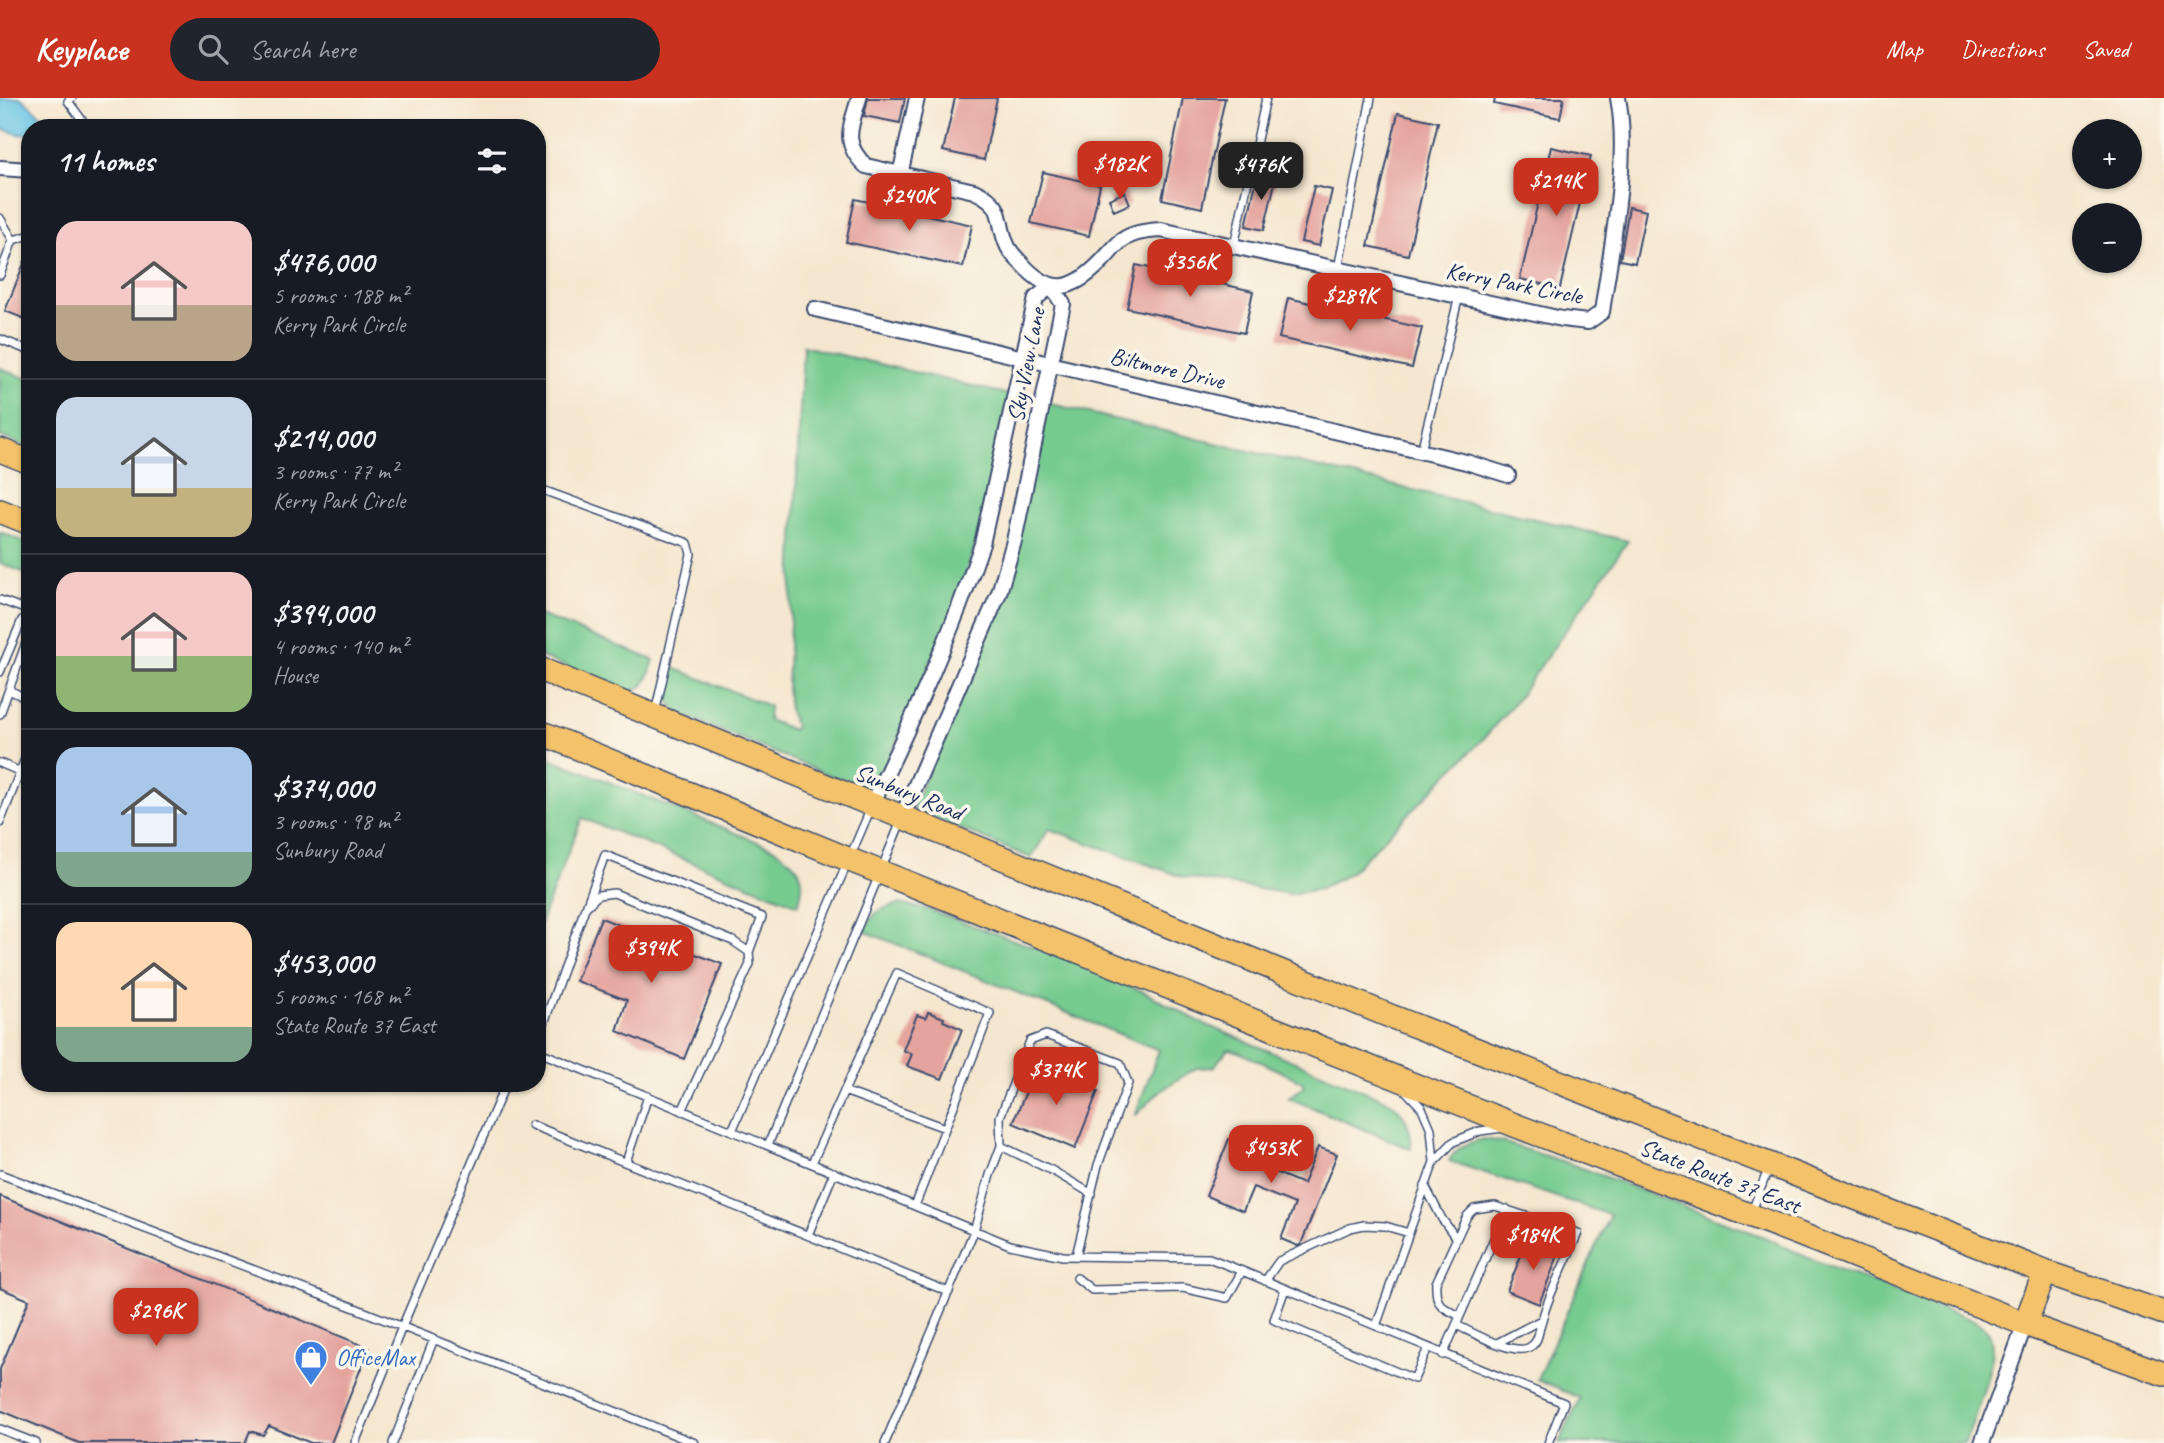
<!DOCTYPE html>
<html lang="en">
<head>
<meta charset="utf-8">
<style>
  :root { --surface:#171b24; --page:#20242c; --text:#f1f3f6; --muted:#9ea1a6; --line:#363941; --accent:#c8321e }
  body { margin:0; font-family:Caveat,sans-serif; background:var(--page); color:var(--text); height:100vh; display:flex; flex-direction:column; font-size:26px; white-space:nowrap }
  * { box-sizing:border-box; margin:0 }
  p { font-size:23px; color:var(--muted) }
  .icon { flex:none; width:38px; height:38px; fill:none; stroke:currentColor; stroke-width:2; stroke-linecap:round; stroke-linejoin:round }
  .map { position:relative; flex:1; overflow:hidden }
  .details { position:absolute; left:21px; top:21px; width:525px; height:973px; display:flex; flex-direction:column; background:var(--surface); border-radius:28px; box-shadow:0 2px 5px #0004 }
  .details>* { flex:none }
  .controls { position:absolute; left:2072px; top:21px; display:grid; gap:14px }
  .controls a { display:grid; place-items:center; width:70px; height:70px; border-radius:50%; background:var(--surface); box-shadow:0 2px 5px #0004; font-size:35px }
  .price { position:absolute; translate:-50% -60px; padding:0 16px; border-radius:14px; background:var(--accent); color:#fff; font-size:23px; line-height:46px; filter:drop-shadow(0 2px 4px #0008) }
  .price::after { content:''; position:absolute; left:50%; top:42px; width:21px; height:16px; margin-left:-10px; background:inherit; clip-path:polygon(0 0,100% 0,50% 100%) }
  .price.on { background:#222; color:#fff }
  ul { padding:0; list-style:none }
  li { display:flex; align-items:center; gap:21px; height:175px; padding:0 35px }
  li+li { border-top:2px solid var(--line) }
  li span { display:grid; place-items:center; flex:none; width:196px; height:140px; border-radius:21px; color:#555 }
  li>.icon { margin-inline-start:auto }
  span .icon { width:84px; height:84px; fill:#fffc; stroke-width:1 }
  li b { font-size:30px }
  h2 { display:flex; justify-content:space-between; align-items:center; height:84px; padding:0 35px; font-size:30px }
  header { display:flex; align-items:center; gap:42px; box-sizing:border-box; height:98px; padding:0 35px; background:var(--accent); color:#fff }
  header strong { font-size:33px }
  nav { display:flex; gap:38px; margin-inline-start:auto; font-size:24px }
  .search { width:490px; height:63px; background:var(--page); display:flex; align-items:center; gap:18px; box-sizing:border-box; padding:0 24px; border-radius:38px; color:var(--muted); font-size:26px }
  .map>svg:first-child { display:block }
</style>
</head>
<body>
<header>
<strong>Keyplace</strong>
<div class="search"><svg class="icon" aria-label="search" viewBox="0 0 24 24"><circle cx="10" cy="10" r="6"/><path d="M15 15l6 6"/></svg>Search here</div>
<nav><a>Map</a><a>Directions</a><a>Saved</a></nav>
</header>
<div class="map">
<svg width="2164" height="1345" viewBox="0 0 2164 1345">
  <rect width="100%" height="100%" fill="#fbf7ec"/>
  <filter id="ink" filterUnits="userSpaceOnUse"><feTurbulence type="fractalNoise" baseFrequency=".0143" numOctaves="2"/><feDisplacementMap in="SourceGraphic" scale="14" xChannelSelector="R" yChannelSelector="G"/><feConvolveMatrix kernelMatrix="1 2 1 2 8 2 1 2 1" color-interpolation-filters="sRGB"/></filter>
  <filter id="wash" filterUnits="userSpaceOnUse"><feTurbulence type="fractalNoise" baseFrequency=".00686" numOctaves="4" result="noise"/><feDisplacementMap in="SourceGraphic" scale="28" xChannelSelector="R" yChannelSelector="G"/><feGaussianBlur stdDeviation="1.57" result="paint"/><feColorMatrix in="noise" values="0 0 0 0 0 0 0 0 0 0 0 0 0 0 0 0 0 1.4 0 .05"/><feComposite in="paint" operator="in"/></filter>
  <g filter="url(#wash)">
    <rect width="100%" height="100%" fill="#f5e7cf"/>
    <path fill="#76cb8f" stroke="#487d76" stroke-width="2" d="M803 248 1010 297C996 357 986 420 965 478 938 552 906 624 873 695L676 614C664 598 665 587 669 568L769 608 768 622 793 632 795 628 789 612 787 590Z
      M0 270 30 282V351L0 338Z
      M1047 305 1628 443 1519 599 1485 639 1350 775 1320 791 1291 796 1183 779 1049 731 1031 760 912 711 999 508Z
      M0 434 30 446V477L0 465Z
      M537 516 654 562C648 579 647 591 628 594L537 557Z
      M537 655 773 750C798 766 809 776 798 807L582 720 537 833Z
      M899 806 926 811 1068 861 1144 894 1202 925 1391 1004C1405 1016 1413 1031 1411 1051L1289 1000 1304 988 1301 983C1277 972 1255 960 1231 951L1227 952 1214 969 1197 970 1180 980 1158 995 1135 1018 1159 952 864 833C873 814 879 811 899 806Z
      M1484 1041 1502 1044 1571 1066 1767 1140 1806 1159 1975 1223C1981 1227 1987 1230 1990 1238 1999 1260 1973 1322 1965 1345H1559L1580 1300 1537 1282 1610 1117 1449 1063C1456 1049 1469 1044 1484 1041Z"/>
    <path fill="#66c4e4" stroke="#407aa1" stroke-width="2" d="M0 0H21L43 19 59 30H30V37L18 36 0 30Z"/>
    <g id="blocks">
      <path fill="#e4a39c" d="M868 0H905L900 25 864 18Z
        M955 0H997L984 62 943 53Z
        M1183 0H1225L1202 110 1162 101Z
        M1495 0H1564L1560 20 1494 6Z
        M1398 15 1438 24 1408 157 1368 148Z
        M1551 49 1591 58 1560 190 1520 181Z
        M1043 74 1100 87 1089 138 1031 125Z
        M1258 76 1276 80 1264 132 1246 128Z
        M1314 88 1332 92 1319 148 1301 144Z
        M1125 94 1130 106 1114 113 1109 101Z
        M855 101 972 127 963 169 846 144Z
        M1629 109 1646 113 1635 165 1620 162Z
        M29 153H30V223L5 213Z
        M1136 167 1253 193 1244 235 1127 210Z
        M1288 200 1422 230 1412 270 1279 240Z
        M601 820 722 866 684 961 617 933 627 902 576 883Z
        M928 914 944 920 943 923 962 931 942 981 907 968 912 956 903 952 917 917 926 920Z
        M1037 967 1098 993 1075 1051 1013 1025Z
        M1229 1041 1266 1056 1262 1069 1303 1086 1318 1049 1337 1056 1301 1146 1298 1148 1281 1141 1295 1106 1253 1089 1243 1113 1206 1098Z
        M0 1098 369 1250 331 1345H311L269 1328 263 1337 250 1333 245 1345H79L0 1312V1271L29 1202 0 1190Z
        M1527 1142 1559 1155 1539 1206 1507 1193Z"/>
    </g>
  </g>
  <g filter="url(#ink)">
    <use href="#blocks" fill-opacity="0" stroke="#3c4b6f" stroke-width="2"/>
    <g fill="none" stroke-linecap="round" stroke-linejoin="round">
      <defs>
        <path id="service" d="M72 0 68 3 88 30
          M0 120 13 142 0 177
          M13 142 27 138 30 140
          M1234 148 1266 0
          M1338 171 1371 0
          M0 241 30 253
          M1421 353 1459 198
          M537 390 688 445 691 456 655 615
          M0 502 30 513
          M0 574 22 522 30 518
          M9 592 30 602
          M0 616 30 534
          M0 665 30 678
          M0 725 30 648
          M587 806 605 757 762 819 749 854
          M537 945 585 810 598 797 614 795 733 843 749 854 750 866 682 1013
          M537 953 1010 1147 1063 1158 1209 1160 1242 1173 1564 1305 1548 1345
          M844 993 945 1030
          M532 1027 949 1194
          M732 1033 871 710
          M768 1047 902 721
          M1001 1048 1053 1073 1092 1096
          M626 1064 648 998
          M1434 1064 1453 1044 1480 1033 1503 1030
          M812 1065 897 875 990 915 915 1108
          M0 1076 355 1210 695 1345
          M1425 1088 1442 1121 1456 1140
          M1752 1113 1769 1069
          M808 1137 834 1074
          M1077 1180 1092 1192 1183 1190 1227 1200 1242 1173
          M1265 1183 1279 1163 1350 1130 1364 1127 1385 1128 1409 1135
          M1285 1191 1274 1222 1414 1281 1428 1250
          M1456 1227C1472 1234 1512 1257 1528 1250 1540 1245 1538 1232 1542 1222 1550 1192 1566 1164 1578 1135L1495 1108 1474 1111 1467 1118 1436 1185C1435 1207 1441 1209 1460 1218
          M1376 1228 1434 1064 1431 1031 1422 1010 1405 992
          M1497 1245 1541 1222
          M1443 1257 1507 1111
          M0 1331 36 1345
          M355 1345 402 1229 506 985
          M393 1345 434 1241
          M885 1345 974 1133 990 1077 1001 1048 1000 1019 1030 943 1046 937 1120 965 1128 985 1098 1067 1076 1158"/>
        <path id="minor" d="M859 0C851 29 841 45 866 68L974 93C1008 108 995 122 1008 149 1011 155 1017 161 1022 166 1052 199 1073 193 1102 163 1108 157 1114 149 1121 143 1133 134 1147 133 1161 132L1562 221 1588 224 1602 214C1611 150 1630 62 1618 0
          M0 70 30 72
          M900 77 917 0
          M815 211 1466 364 1508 377
          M872 706C913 621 952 535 982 446L1036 200 1051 188
          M902 719 999 495 1014 443 1063 206 1051 188
          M1982 1345 2025 1226"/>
        <path id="trunk" d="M0 352 30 364
          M0 413 30 425
          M537 570 1385 916 2045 1174 2164 1215
          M537 633 850 762 1517 1028 1812 1141 2025 1226 2164 1276
          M2025 1226 2045 1174"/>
      </defs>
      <use href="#service" stroke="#3c4b6f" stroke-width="10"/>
      <use href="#minor" stroke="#3c4b6f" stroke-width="18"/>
      <use href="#trunk" stroke="#3c4b6f" stroke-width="26"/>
      <use href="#service" stroke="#fff" stroke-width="7"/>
      <use href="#minor" stroke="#fff" stroke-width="14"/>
      <use href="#trunk" stroke="#f3c26a" stroke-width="23"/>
    </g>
  </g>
  <defs>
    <symbol id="shop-pin" viewBox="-11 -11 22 30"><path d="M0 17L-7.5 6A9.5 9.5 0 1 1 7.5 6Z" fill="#3f7fe0" stroke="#fbf7ec"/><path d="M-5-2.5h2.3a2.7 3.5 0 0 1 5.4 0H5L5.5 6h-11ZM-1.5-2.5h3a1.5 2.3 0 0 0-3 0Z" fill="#fff"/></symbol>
  </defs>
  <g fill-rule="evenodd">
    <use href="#shop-pin" x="292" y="1240" width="38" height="52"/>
  </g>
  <g text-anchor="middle" stroke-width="7" stroke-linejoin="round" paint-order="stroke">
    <g font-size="24" fill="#1b2f5e" stroke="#fbf7ec">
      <text transform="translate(1514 185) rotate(11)" y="8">Kerry Park Circle</text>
      <text transform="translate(1026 267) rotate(-79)" y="8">Sky View Lane</text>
      <text transform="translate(1167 270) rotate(13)" y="8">Biltmore Drive</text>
      <text transform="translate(909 694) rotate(22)" y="8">Sunbury Road</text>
      <text transform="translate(1720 1078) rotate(21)" y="8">State Route 37 East</text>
    </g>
    <g font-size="24" fill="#366cbe" stroke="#fbf7ec" text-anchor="start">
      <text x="336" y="1267">OfficeMax</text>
    </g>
  </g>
</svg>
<div class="controls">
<a>+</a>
<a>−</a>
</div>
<b class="price" style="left:1120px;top:103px">$182K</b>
<b class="price on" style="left:1261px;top:104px">$476K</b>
<b class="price" style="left:1556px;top:120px">$214K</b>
<b class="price" style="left:909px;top:135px">$240K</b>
<b class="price" style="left:1190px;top:201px">$356K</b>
<b class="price" style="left:1350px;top:235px">$289K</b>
<b class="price" style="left:651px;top:887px">$394K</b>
<b class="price" style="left:1056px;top:1009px">$374K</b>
<b class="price" style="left:1271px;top:1087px">$453K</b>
<b class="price" style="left:1533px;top:1174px">$184K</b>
<b class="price" style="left:156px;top:1250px">$296K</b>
<section class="details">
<h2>11 homes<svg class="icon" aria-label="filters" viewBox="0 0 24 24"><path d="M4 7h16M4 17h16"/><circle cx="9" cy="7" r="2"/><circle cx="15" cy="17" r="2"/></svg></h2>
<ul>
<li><span style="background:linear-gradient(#f6c9c9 60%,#b9a48a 0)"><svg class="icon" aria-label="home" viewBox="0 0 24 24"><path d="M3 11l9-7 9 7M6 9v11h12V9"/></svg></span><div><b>$476,000</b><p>5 rooms · 188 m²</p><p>Kerry Park Circle</p></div></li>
<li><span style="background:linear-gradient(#c9d6e8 65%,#c2b280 0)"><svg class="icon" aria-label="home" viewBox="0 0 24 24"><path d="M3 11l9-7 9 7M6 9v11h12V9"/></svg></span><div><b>$214,000</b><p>3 rooms · 77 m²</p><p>Kerry Park Circle</p></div></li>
<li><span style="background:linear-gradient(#f6c9c9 60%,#8fb573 0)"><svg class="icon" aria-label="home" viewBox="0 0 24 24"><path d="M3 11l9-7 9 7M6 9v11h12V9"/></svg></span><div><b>$394,000</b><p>4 rooms · 140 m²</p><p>House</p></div></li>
<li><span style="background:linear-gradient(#a9c7e8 75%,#7fa58c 0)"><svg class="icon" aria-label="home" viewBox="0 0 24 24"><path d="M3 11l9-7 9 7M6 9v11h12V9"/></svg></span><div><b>$374,000</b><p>3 rooms · 98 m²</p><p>Sunbury Road</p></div></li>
<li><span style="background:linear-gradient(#ffd9b3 75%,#7fa58c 0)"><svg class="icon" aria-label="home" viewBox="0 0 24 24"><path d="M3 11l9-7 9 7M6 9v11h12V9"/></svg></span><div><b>$453,000</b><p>5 rooms · 168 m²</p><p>State Route 37 East</p></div></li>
</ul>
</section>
</div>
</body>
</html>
